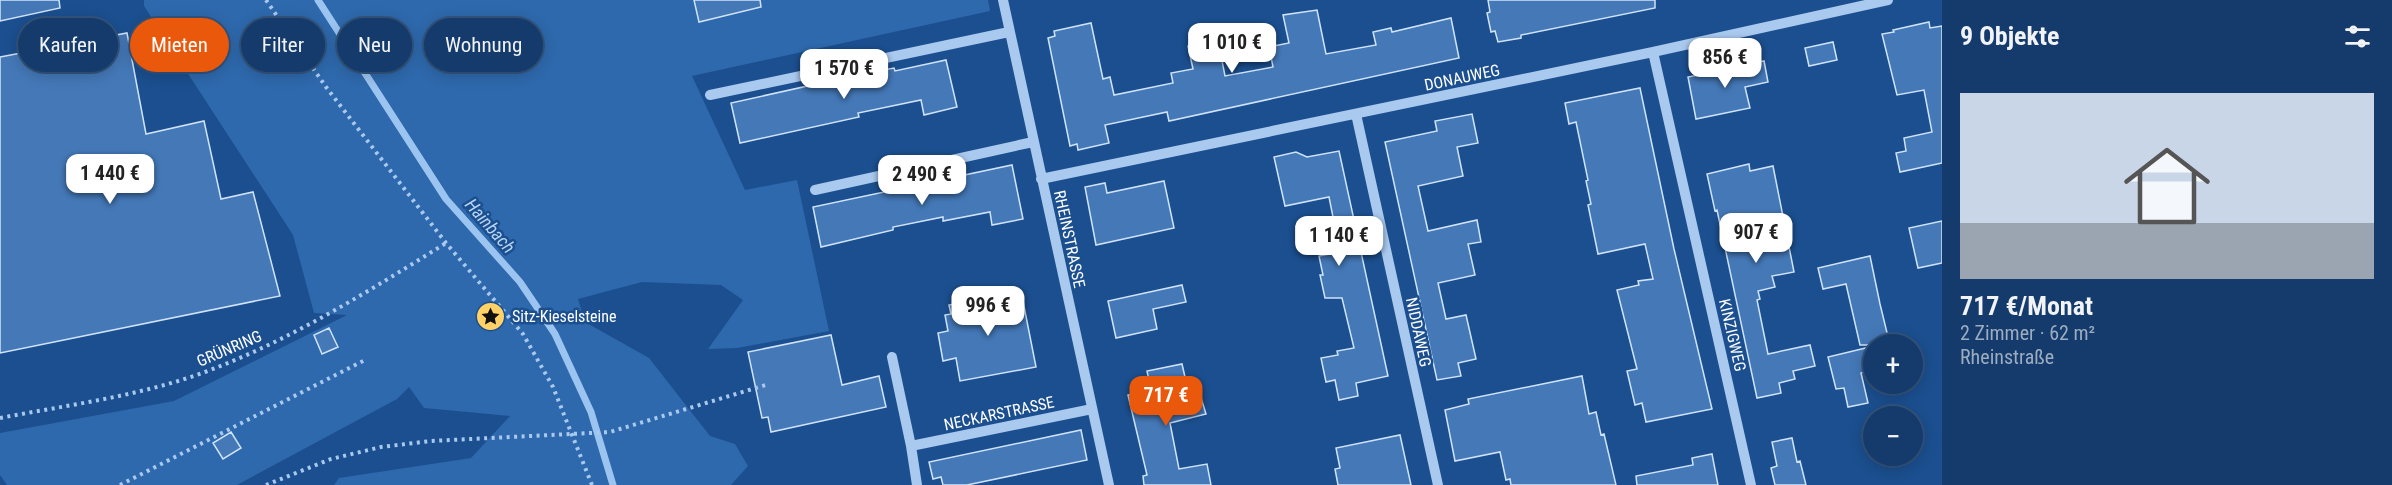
<!DOCTYPE html>
<html lang="de">
<head>
<meta charset="utf-8">
<style>
  :root { --surface:#143b6b; --page:#214673; --text:#f1f3f6; --muted:#9dadc1; --line:#33557e; --accent:#ea580c }
  body { margin:0; font-family:"Roboto Condensed",sans-serif; background:var(--page); color:var(--text); height:100vh; display:flex; flex-direction:column; font-size:22px; white-space:nowrap }
  * { box-sizing:border-box; margin:0 }
  p { font-size:20px; color:var(--muted) }
  .icon { flex:none; width:33px; height:33px; fill:none; stroke:currentColor; stroke-width:2; stroke-linecap:round; stroke-linejoin:round }
  .map { position:relative; flex:1; overflow:hidden }
  .sheet { display:flex; flex-direction:column; background:var(--surface); width:450px }
  .sheet>* { flex:none }
  .top-card { position:absolute; left:18px; top:18px; width:570px; height:54px; display:flex; gap:12px }
  .controls { position:absolute; left:1863px; top:334px; display:grid; gap:12px }
  .controls a { display:grid; place-items:center; width:60px; height:60px; border-radius:50%; background:var(--surface); box-shadow:0 3px 15px #0003,0 0 0 2px var(--line); font-size:30px }
  .price { position:absolute; translate:-50% -51px; padding:0 14px; border-radius:12px; background:#fff; color:#222; font-size:20px; line-height:39px; filter:drop-shadow(0 2px 3px #0008) }
  .price::after { content:''; position:absolute; left:50%; top:36px; width:18px; height:14px; margin-left:-9px; background:inherit; clip-path:polygon(0 0,100% 0,50% 100%) }
  .price.current { background:var(--accent); color:#fff }
  ul { padding:0; list-style:none }
  li { display:grid; align-content:center; gap:12px; height:318px; padding:0 18px }
  li+li { border-top:2px solid var(--line) }
  li span { display:grid; place-items:center; height:186px; border-radius:0px; color:#555 }
  li>.icon { margin-inline-start:auto }
  span .icon { width:108px; height:108px; fill:#fffc; stroke-width:1 }
  li b { font-size:26px }
  h2 { display:flex; justify-content:space-between; align-items:center; height:72px; padding:0 18px; font-size:26px }
  .chip { padding:0 21px; border-radius:27px; background:var(--surface); box-shadow:0 3px 15px #0003,0 0 0 2px var(--line); font-size:21px; line-height:54px }
  .chip.current { background:var(--accent); color:#fff }
  main { display:flex; flex:1; min-height:0 }
  .map>svg:first-child { display:block }
</style>
</head>
<body>
<main>
<div class="map">
<svg width="1942" height="485" viewBox="0 0 1942 485">
  <rect width="100%" height="100%" fill="#1b4f8f"/>
  <path fill="#2e69ad" d="M144 0H988L990 11 692 76 745 190 797 180 829 331 737 348 708 349 743 300 721 285 642 282 578 299 585 322 649 358 710 436 735 444 748 466 731 485H334L339 478 471 458 510 416 424 408 409 387 397 399 237 485H7L0 475V433L174 401 347 315 314 313 293 235 144 6Z"/>
  <g fill="none" stroke-linecap="round" stroke-linejoin="round">
    <path stroke="#9cc4f0" stroke-width="7" d="M318 0 446 199 520 282 555 334 591 412 613 485"/>
  </g>
  <path fill="#4478b7" stroke="#cfe3fa" stroke-width="1.5" d="M0 0H59L60 8 0 21Z
    M694 0H760L761 7 699 22Z
    M1488 0H1655V8L1521 35V38L1498 42 1495 31 1491 32 1487 13 1490 12Z
    M1317 10 1326 54 1376 45 1373 32 1391 28 1392 32 1451 18 1459 58 1169 121 1167 112 1105 125 1109 143 1078 150 1077 144 1070 146 1048 38 1055 36 1054 31 1091 23 1103 79 1110 77 1114 95 1173 83 1171 73 1193 69 1188 46 1218 40 1225 76 1273 67 1269 47 1289 43 1283 15Z
    M1929 22 1930 28 1942 26V163L1900 172 1896 153 1906 151 1904 138 1932 132 1924 90 1897 95 1882 34 1894 32 1893 30Z
    M127 33 146 134 204 121 221 199 253 192 280 296 0 353V57Z
    M1833 42 1837 60 1809 66 1805 48Z
    M946 60 957 107 924 115 921 100 858 113 859 117 740 143 731 103 866 73 894 68 895 71Z
    M1764 61 1768 82 1745 87 1750 108 1696 119 1688 77Z
    M1640 88 1674 249 1712 409 1646 422 1642 403 1635 405 1627 371 1637 369 1617 290 1639 285 1638 281 1653 279 1645 244 1598 254 1588 205 1591 204 1586 181 1588 180 1576 122 1569 124 1565 103Z
    M1472 114 1478 143 1457 147 1463 176 1418 186 1428 231 1477 220 1481 242 1468 244 1475 275 1438 283 1446 319 1466 315 1476 359 1458 363 1461 376 1437 380 1385 142 1437 131 1435 121Z
    M1339 151 1388 376 1356 383 1358 396 1339 400 1335 380 1326 382 1321 358 1338 355 1337 351 1354 348 1342 298H1325L1320 275H1323L1319 256 1340 252 1329 197 1285 206 1274 157 1296 152 1307 157Z
    M1749 164 1750 171 1773 166 1794 272 1772 276 1775 287 1758 291 1760 299 1757 300 1768 354 1810 345 1815 366 1793 371 1795 379 1779 383 1781 393 1757 398 1717 210 1715 211 1707 174Z
    M1012 165 1023 219 992 225 990 212 943 221V217L893 227V230L821 247 813 207Z
    M1164 181 1174 228 1096 245 1085 187 1105 183 1107 193Z
    M1942 221V263L1918 268 1909 228Z
    M1870 256 1880 304 1890 345H1860L1846 284 1823 289 1818 268Z
    M1182 285 1186 302 1153 309 1157 329 1116 338 1108 301Z
    M1021 291 1036 367 960 381 956 358 943 361 938 333 948 331 945 315 951 314 949 305Z
    M329 328 338 347 322 354 314 335Z
    M831 335 842 385 879 376 886 407 771 432 768 417 762 418 748 352Z
    M1874 346V370L1861 373 1868 403 1848 407 1844 388 1836 389 1828 357Z
    M1182 364 1188 390 1198 388 1206 414 1170 423 1179 469 1207 464 1211 485H1144L1143 476 1147 475 1128 395 1151 390 1147 371Z
    M1582 376 1589 414 1596 412 1601 435 1604 434 1616 485H1511L1510 479 1506 480 1500 452 1455 461 1445 410 1469 404 1468 399Z
    M1081 430 1087 460 967 485H943L941 477 933 479 929 462Z
    M231 432 241 448 223 459 213 443Z
    M1400 435 1411 485H1338L1335 469 1340 468 1336 448Z
    M1792 438 1797 462 1800 461 1806 485H1775L1771 468 1777 466 1772 442Z
    M1712 454 1718 485H1637L1636 476 1693 465 1692 458Z"/>
  <g fill="none" stroke-linecap="round" stroke-linejoin="round">
    <path stroke="#a9c9ee" stroke-width="4" stroke-dasharray="3 4.5" stroke-linecap="butt" d="M266 0 326 87 446 243 523 334 553 387 592 485
      M0 418C68 405 140 396 205 372 291 340 369 291 446 243
      M120 485 365 360
      M266 485 331 459 381 447 431 441 610 432 769 384"/>
    <path stroke="#a9c9ee" stroke-width="10" d="M1003 0 1109 485
      M1653 52 1751 485
      M710 95 1009 32
      M1356 114 1438 485
      M1041 179 1653 52 1888 0
      M815 190 1033 142
      M892 357 911 446
      M917 485 911 446 1092 409"/>
  </g>
  <defs>
    <symbol id="sight-disc" viewBox="-11 -11 22 22"><circle r="9.5" fill="#ffd166" stroke="#1b4f8f"/><path d="M0-6L1.8-2.2L6-1.7L2.9 1.2L3.7 5.4L0 3.3L-3.7 5.4L-2.9 1.2L-6-1.7L-1.8-2.2Z" fill="#111"/></symbol>
  </defs>
  <g fill-rule="evenodd">
    <use href="#sight-disc" x="474" y="300" width="33" height="33"/>
  </g>
  <g text-anchor="middle" stroke-width="5" stroke-linejoin="round" paint-order="stroke">
    <g font-size="16" fill="#fff" stroke="#1b4f8f">
      <text transform="translate(1462 77) rotate(-12)" y="6">DONAUWEG</text>
      <text transform="translate(1070 239) rotate(78)" y="6">RHEINSTRASSE</text>
      <text transform="translate(1419 332) rotate(78)" y="6">NIDDAWEG</text>
      <text transform="translate(1733 335) rotate(77)" y="6">KINZIGWEG</text>
      <text transform="translate(229 348) rotate(-23)" y="6">GRÜNRING</text>
      <text transform="translate(999 413) rotate(-12)" y="6">NECKARSTRASSE</text>
    </g>
    <g font-size="16" fill="#fff" stroke="#1b4f8f" text-anchor="start">
      <text x="512" y="322">Sitz-Kieselsteine</text>
    </g>
    <g font-size="18" font-style="italic" fill="#b5d3f5" stroke="#1b4f8f">
      <text transform="translate(490 226) rotate(49)" y="6">Hainbach</text>
    </g>
  </g>
</svg>
<div class="controls">
<a>+</a>
<a>−</a>
</div>
<b class="price" style="left:1232px;top:74px">1 010 €</b>
<b class="price" style="left:1725px;top:89px">856 €</b>
<b class="price" style="left:844px;top:100px">1 570 €</b>
<b class="price" style="left:110px;top:205px">1 440 €</b>
<b class="price" style="left:922px;top:206px">2 490 €</b>
<b class="price" style="left:1756px;top:264px">907 €</b>
<b class="price" style="left:1339px;top:267px">1 140 €</b>
<b class="price" style="left:988px;top:337px">996 €</b>
<b class="price current" style="left:1166px;top:427px">717 €</b>
<div class="top-card">
<a class="chip">Kaufen</a>
<a class="chip current">Mieten</a>
<a class="chip">Filter</a>
<a class="chip">Neu</a>
<a class="chip">Wohnung</a>
</div>
</div>
<section class="sheet">
<h2>9 Objekte<svg class="icon" aria-label="filters" viewBox="0 0 24 24"><path d="M4 7h16M4 17h16"/><circle cx="9" cy="7" r="2"/><circle cx="15" cy="17" r="2"/></svg></h2>
<ul>
<li><span style="background:linear-gradient(#c9d6e8 70%,#9aa5b1 0)"><svg class="icon" aria-label="home" viewBox="0 0 24 24"><path d="M3 11l9-7 9 7M6 9v11h12V9"/></svg></span><div><b>717 €/Monat</b><p>2 Zimmer · 62 m²</p><p>Rheinstraße</p></div></li>
</ul>
</section>
</main>
</body>
</html>
